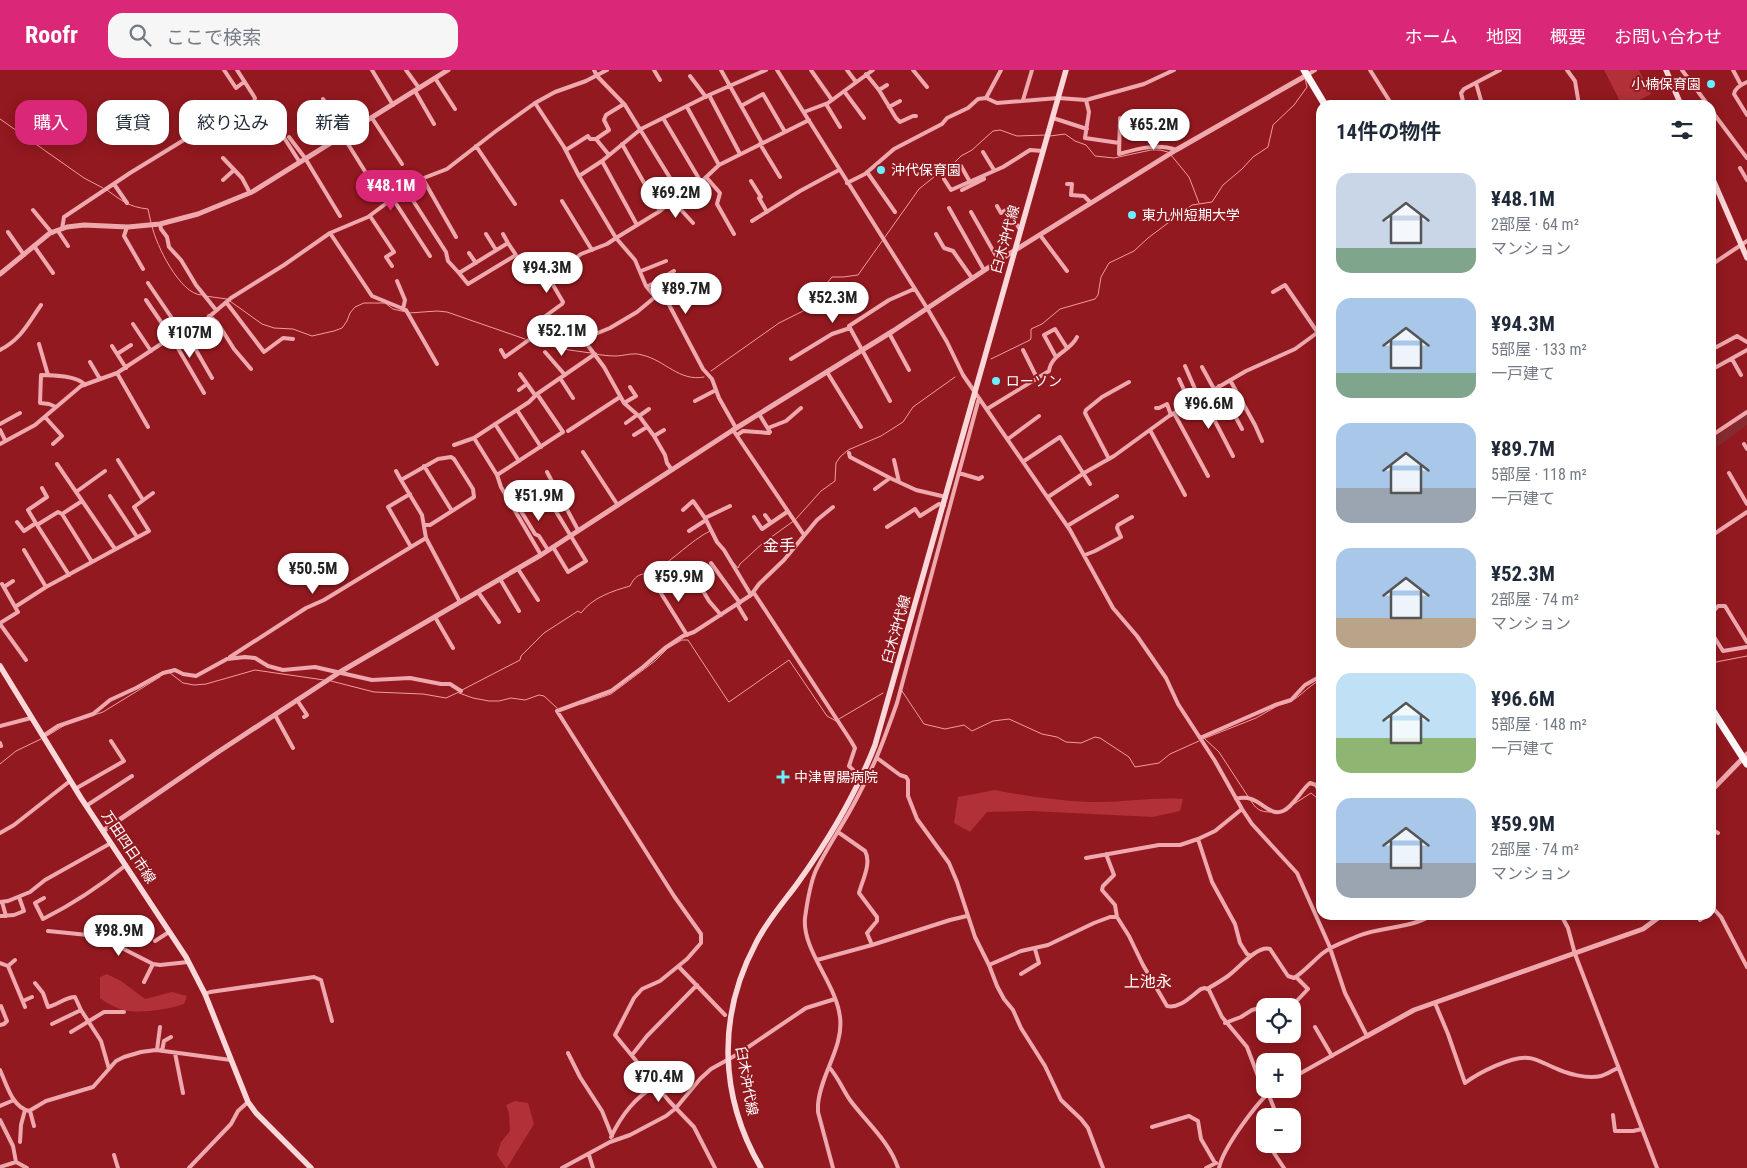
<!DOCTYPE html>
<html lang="ja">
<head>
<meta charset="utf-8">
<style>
  :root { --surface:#fff; --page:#f6f6f7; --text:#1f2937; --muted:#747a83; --accent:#db2777 }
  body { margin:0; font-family:"Roboto Condensed","Noto Sans JP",sans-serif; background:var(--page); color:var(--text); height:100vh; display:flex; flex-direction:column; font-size:19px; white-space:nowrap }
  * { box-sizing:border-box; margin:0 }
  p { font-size:16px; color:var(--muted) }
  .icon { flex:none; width:28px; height:28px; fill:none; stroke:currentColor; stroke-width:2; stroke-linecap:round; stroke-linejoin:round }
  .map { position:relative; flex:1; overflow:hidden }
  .side { position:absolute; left:1316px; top:30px; width:400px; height:820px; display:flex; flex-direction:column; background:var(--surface); border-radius:15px; box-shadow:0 2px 12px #0003 }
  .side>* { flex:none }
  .top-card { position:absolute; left:15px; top:30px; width:475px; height:45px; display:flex; gap:10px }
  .controls { position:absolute; left:1256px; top:928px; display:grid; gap:10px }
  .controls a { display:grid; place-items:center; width:45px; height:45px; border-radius:10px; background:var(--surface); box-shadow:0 2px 12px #0003; font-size:25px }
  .price { position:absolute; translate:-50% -42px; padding:0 11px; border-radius:18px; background:#fff; color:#222; font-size:16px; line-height:32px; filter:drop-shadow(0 1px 2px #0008) }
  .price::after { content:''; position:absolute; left:50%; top:30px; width:15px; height:11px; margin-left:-8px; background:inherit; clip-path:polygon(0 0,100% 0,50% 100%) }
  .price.current { background:var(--accent); color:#fff }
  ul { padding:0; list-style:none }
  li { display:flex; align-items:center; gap:15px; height:125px; padding:0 20px }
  li span { display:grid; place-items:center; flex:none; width:140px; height:100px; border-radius:15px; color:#555 }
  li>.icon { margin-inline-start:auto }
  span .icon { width:60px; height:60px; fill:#fffc; stroke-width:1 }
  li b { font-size:21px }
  h2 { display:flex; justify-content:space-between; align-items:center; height:60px; padding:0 20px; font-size:21px }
  .tag { padding:0 18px; border-radius:15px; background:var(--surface); box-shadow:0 2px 12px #0003; font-size:18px; line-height:45px }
  .tag.current { background:var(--accent); color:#fff }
  header { display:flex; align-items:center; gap:30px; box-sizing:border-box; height:70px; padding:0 25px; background:var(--accent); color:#fff }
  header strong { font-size:24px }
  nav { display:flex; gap:28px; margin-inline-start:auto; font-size:18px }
  .search { width:350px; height:45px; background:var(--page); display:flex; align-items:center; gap:12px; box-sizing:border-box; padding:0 18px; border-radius:15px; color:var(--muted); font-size:19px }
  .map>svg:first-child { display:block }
</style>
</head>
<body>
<header>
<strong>Roofr</strong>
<div class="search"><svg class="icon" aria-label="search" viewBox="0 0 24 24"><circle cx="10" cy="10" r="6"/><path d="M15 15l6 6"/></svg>ここで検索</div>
<nav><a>ホーム</a><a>地図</a><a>概要</a><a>お問い合わせ</a></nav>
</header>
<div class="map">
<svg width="1747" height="1098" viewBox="0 0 1747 1098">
  <rect width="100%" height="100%" fill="#92191f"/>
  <path fill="#b23038" d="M1604 0H1639L1651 24 1630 35H1622Z
    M995 720C1026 726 1058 731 1090 732 1121 733 1152 727 1183 729L1180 741 1153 747 1031 741 987 742 970 762 954 753 958 727Z
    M107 904 121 911 145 929 172 922 187 926 184 934C169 939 145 943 129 941 119 940 108 934 100 928V907Z
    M515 1031 528 1033 534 1054 507 1098H506L497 1085 501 1072 510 1061 509 1043 506 1035Z"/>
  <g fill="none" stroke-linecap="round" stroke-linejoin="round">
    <path stroke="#f29ca3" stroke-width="1" d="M0 49 84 108 103 118
      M1050 66 1065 64 1075 71 1086 75 1095 86 1114 88 1151 80H1160L1168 82
      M1171 85 1189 107 1199 133
      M107 120C122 131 129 137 148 139L151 153
      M152 156C156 175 180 224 201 225
      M205 226 227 229 262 254 274 258 293 259 312 266 334 261 342 258 347 251 350 243 355 237 364 233H385L393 239 406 242
      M409 243 437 241 447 242 525 269
      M529 271 569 280 591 283
      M595 284C602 285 608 286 615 286 624 286 633 282 642 285 665 290 679 312 704 307
      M991 289 1030 270 1031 268V259L1042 254 1060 239 1095 229 1098 225 1101 207 1109 193 1134 181 1148 168 1192 135 1212 132 1223 115 1242 99 1253 87 1268 77 1273 55 1294 35 1307 17 1305 8
      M711 301 779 253 821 232 827 213 832 207H843L858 205 919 119 940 102 950 97 961 86 972 80 993 61 1000 60 1017 66 1046 65
      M733 492 738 498 740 494 763 473 795 450 821 421 835 411 836 393 840 387 848 380 881 366 903 352 913 337 955 307
      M1711 593 1747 586
      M170 603 183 613 194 615 206 614 255 600 324 610
      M331 611 374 622 423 624 446 628 459 622
      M462 620 520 590 521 586 544 563 578 541 581 543C592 528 612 521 630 516 638 500 643 507 655 500 675 489 690 471 710 461
      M902 621 924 654 945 659 964 655 972 661 993 651 1009 649 1042 664 1057 667 1066 672 1081 673 1095 667 1100 668 1129 687 1135 697 1159 693 1170 684 1199 671
      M459 623 473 628 489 631H499L511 628 525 630 539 625 544 626 557 638
      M582 634 611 624 655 591 668 578 682 570H688L728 631 729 632 789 590 827 646 836 651
      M1283 634C1299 631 1306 616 1321 610
      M94 645 103 642 160 607
      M839 649 883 623
      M47 666 65 655
      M1203 669 1256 648 1279 635
      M1205 669 1219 682 1249 728
      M0 694 16 681 41 669
      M1251 731C1256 739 1260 742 1270 742
      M1294 734 1311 723 1317 728 1321 735"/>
    <path stroke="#852b2f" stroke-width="9" d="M1711 375 1732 361 1747 349"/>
    <path stroke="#efa9ae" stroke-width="4" d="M224 0 236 18 244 12
      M372 0 393 35
      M406 0 419 18
      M594 0 597 6 625 35 680 124
      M654 0 660 10
      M721 0 762 73
      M777 0 927 238 947 272 963 305 1070 460 1113 538 1137 566 1166 608 1178 634 1215 691 1242 739 1252 754 1297 803 1329 875 1345 923 1367 966 1292 1008
      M811 0 832 30
      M847 0 856 12
      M913 0 927 17
      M1370 0 1392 35
      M1567 0 1575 11 1579 35
      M1682 0 1708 35
      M1733 0 1741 15
      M866 4 879 20 887 15
      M1307 5 1315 0
      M690 6 706 27
      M435 8 455 39
      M1747 12C1742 14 1735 18 1734 24L1747 45
      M1476 13 1482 34
      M879 20 896 48 900 52 913 46H916
      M415 21 434 54
      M844 21 864 48
      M709 25 740 84
      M986 28 1001 0
      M323 29 346 63
      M1023 30 1032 0
      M1086 30 1144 14 1174 0
      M826 34 840 57
      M275 35 281 44 272 49 299 91
      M1464 35 1461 23 1464 19 1500 0
      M741 36 763 24 785 62
      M687 37 719 95
      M889 37 900 31
      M1711 40 1747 88
      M804 42 828 33 873 0
      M372 48 402 94
      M663 48 701 112
      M1053 48 1087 59
      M1120 48 1119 84C1137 79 1157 73 1176 80
      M343 66 376 119
      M289 67 305 88 340 146
      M596 69 609 85
      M622 74 660 141
      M760 74 780 107
      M476 76 515 134
      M1152 77V51L1164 44
      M566 80 588 66 590 69H596L609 60 604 50 606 45 624 34
      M983 82 994 100
      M223 88 242 108 250 123
      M602 91 637 155
      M961 96 970 112
      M1740 98 1747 110
      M867 102 895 142
      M407 103 413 113
      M579 106 602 91 641 59 709 25 766 0
      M706 107 720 123 717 134 734 164
      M423 109 456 167
      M944 109 951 120 1003 97 1030 80 1043 81
      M223 110 234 100
      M751 111 761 127 759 128 767 142
      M847 113 865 104 894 79 942 54 947 48 968 38 978 29 986 28 997 33 1058 28 1086 30 1089 42 1085 68 1119 73
      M114 114 127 133
      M1067 114H1072L1071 125 1084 126 1091 133
      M405 118 446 182 448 191 459 203 508 173 516 185 468 214 459 203
      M962 120 984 109 983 106
      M393 129 430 186
      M562 131 592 180
      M673 131 693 153
      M997 136 1001 143 1006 140 1008 141 1021 161
      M949 138 984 200
      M33 140 52 163
      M971 142 999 191
      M370 146 394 182 386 187 392 196
      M752 151 800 121 839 100
      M160 154 161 159 167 167 169 177 181 190 196 215 216 240
      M127 157 124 166 143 199
      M62 159 64 147 130 103 192 65 204 69 254 32 255 28 237 0
      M58 161 68 176
      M8 162 24 185
      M330 163 372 226 406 240 437 294
      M486 164 496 180
      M503 164 508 173
      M936 164 944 178 953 181 972 208
      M1040 165 1067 201
      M34 176 53 203
      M469 183 476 193
      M1711 195 1747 171
      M641 201 666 191
      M397 211 405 230 403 239
      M148 213 182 263
      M647 217 674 201
      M1273 222 1285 215 1318 263
      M655 227 664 226 666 229 703 299 712 309 719 328 736 358
      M146 230 172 268 204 323
      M226 232 264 282 283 268 293 269
      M209 246 217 252 234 279 251 299
      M133 254 151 281
      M850 258 849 256 889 230 914 219
      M185 261 212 308
      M889 263 909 300
      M39 274 48 305
      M112 276 126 298
      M0 280C21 269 27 255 41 235
      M501 280 505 287 537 264V255L540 250 562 234 563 232 546 203 547 200 571 192 581 184 607 174 616 168 579 106 564 77 535 33
      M1023 280 1037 308
      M1711 280 1737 266 1747 272
      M545 282 565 305
      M117 284 131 275
      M1056 287 1044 265 1055 259 1067 278
      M791 289 832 264 850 258 890 331
      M1732 289 1741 305
      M90 292 100 309
      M1185 296 1199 328
      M1202 297 1214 319
      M1711 300 1747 280
      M827 302 861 357
      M117 303 148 357
      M520 304 535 325
      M560 308 573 328
      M1179 309 1190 333
      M1230 310 1255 355 1262 371
      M1219 316 1242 359
      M519 320 527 314
      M1202 326 1233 386
      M695 331 716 320
      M624 333 636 326 630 317
      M56 337 49 334 40 333 41 305C52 305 78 306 85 315
      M1156 338H1159L1167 334 1171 345
      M987 339 1049 301C1051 284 1071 281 1077 267
      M517 340 541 377
      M1174 343 1208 406
      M639 346 649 339
      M45 347 62 366 53 374
      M626 353 637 345
      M0 354 20 343
      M495 354 519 391
      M768 358 786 351 801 338
      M0 360 5 370
      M733 360 804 465
      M1150 360 1185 425
      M568 361 620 327
      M634 365 647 357
      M737 365 743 361 769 363 770 362 759 344
      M654 366 664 360
      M1711 366 1747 342
      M1008 369 1039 346
      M0 374 35 355 81 316 117 303 164 272 203 252 231 228 284 195 330 163 368 147 416 111 447 99 496 61 535 33 555 22 586 11 607 0
      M1744 374 1747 379
      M454 375 474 368
      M583 382 617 434
      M849 383 850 387 890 408
      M1109 389 1085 343 1086 340 1102 327 1129 312
      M118 390 143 430
      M894 390 899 412
      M1024 391 1060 367 1090 414
      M57 394 115 479
      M424 396 452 441
      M672 400 667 393 665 385 654 366 640 347 624 333 604 297 586 273 588 267 610 258 637 242 655 227 646 216 635 190 616 168 660 141 680 124 701 112 719 95 809 50
      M396 401 401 410
      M547 402 578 460
      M959 403 979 409 982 407
      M1729 403 1747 434
      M497 405 563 362 537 324
      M875 419 890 408 916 420 946 427
      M76 422 105 401
      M410 424 388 437 411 477 426 468
      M110 426 137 467
      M1048 427 1084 403 1114 386 1169 346 1246 301 1295 279 1321 260
      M549 430 586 491 568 502 553 477
      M516 433 535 464 539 466 548 480
      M730 436 705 448 717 472 724 480 751 525
      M683 440 693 431 705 448
      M62 444 92 492
      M765 445 771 453
      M754 447 762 459 787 442
      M17 452 24 461 36 453
      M37 455 28 440 47 427 42 418
      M424 455H430L474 427 473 419 454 389 451 387 438 389 401 410 422 445 426 468 460 532
      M1067 456 1117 426
      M887 457 915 439 920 446 939 434 944 435
      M689 461 706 450
      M1711 466 1747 442
      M24 480 46 517
      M541 485 501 417 497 405 474 368 529 332 537 324 595 284
      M1085 485 1095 481 1121 467 1117 458 1118 455 1132 447
      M711 493 740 533
      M688 496 709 531 721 545
      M518 499 538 530
      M69 505 37 455 58 442 62 444 82 431
      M500 509 519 541
      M654 512 687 565
      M4 517 13 511
      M478 522 499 552
      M754 523 851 671 855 678 849 696 853 700
      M737 534 746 549
      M15 537 46 517 149 461 134 437 153 423
      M1711 544 1718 536H1725L1747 572
      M435 547 453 578
      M0 553 18 542 2 514
      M0 554 26 590
      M1711 562 1723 581 1747 577
      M230 587 306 538 324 530 411 477
      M297 630 307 645 304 647
      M275 645 293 678
      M0 656 31 648
      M43 666 58 656 93 644 110 630 136 618 163 603 175 600 183 604 196 606 227 589 245 587 255 588 268 596 283 600 315 597 372 610 410 608 441 614H450L461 621
      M1200 668 1275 635 1291 630 1305 615 1321 606
      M0 673 1 676
      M877 688 900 705 906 707 908 710V726L917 749 949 793 957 812 975 867 989 895 997 916 1004 929 1013 940 1021 958 1045 996 1061 1030 1081 1049 1088 1058 1103 1098
      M75 719 124 691 111 671
      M1236 729C1259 722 1267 748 1283 741 1293 737 1301 720 1310 713L1316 715 1321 724
      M86 736 132 706
      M1711 759 1718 763
      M838 762 865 781C872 793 862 811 859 823L877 847V851L867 863 872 875
      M0 763 14 755 70 711
      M1198 769 1212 812 1235 854 1240 873 1247 884 1251 886
      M1106 784 1114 805 1103 816 1102 820 1115 835 1117 847
      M1086 788 1159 775H1180L1198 769 1215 761 1242 739
      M44 828 35 833 43 849C73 834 100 816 126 795
      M0 832 8 831 30 822 45 810 111 773
      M2 832 6 846
      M1711 836 1721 847 1747 897
      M1561 845 1568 858 1575 884 1657 1098
      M0 846 14 845 24 841 19 827
      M1700 850 1706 845
      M48 861 88 865 112 873 153 894 160 895 188 892
      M88 865 89 860 99 854
      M155 871 169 862
      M817 890 872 875 950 850 967 846
      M0 893 8 896 15 890
      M989 895 1021 881 1048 875 1094 853 1110 847H1117L1129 866 1143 895 1167 936C1180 939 1191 926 1201 919L1205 918 1209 920 1222 947 1247 977 1261 1014 1268 1023 1277 1046
      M8 896 25 937
      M679 897 725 945
      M1021 904 1039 893 1035 879
      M144 912 153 894
      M35 913 43 923 48 937C57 935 66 927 75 927L81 940 101 971 109 999
      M1207 919C1214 915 1221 911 1228 906 1238 899 1257 875 1270 879L1288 906 1294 908C1305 901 1313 891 1323 883 1333 875 1347 871 1358 866 1382 856 1410 859 1432 845
      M205 924 210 922 314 907 321 910 332 951
      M23 931 32 927
      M1435 933 1448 964 1465 1013C1478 1003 1513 985 1529 988 1538 989 1547 995 1555 998 1567 1004 1587 1009 1601 1006 1606 1005 1613 1000 1618 998
      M1292 936 1308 919 1296 907
      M1225 953 1241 947 1252 940 1264 937 1265 940
      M52 954 81 940
      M0 955 4 954 7 951 1 936
      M1315 957 1332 986
      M71 962 104 942H124
      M157 980 160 957
      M162 981 164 971 171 967
      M175 983 183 1023
      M568 983 580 1007 602 1041 612 1066
      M632 985 647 966 697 915
      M829 997C838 1007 843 1020 850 1030 866 1052 890 1072 898 1098
      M0 1000C7 1015 12 1037 29 1041L46 1031 93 1017 116 991 124 987 141 982 156 980 231 990
      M0 1036 14 1030
      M30 1041 34 1056
      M1613 1045 1615 1061H1633L1642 1059
      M0 1050 13 1076 16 1092 27 1098
      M1152 1057 1189 1046 1198 1051 1201 1069 1215 1093
      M611 1067C622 1044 635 1028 656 1015
      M20 1072 21 1055 25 1040
      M1268 1074 1284 1098
      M114 1085 118 1098
      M589 1085 593 1098
      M0 1097 16 1092
      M189 1098 231 1054 238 1041 248 1032
      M562 1098 610 1072 630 1065 666 1046 676 1038 700 1009 711 999 738 984 806 938 835 929
      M715 1098 694 1057 669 1031 615 965 634 928 642 919 660 911 687 889 701 873V864L674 826 557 641 611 621 643 597 665 578 683 566 694 562 751 525 759 514 784 490 817 450 833 437
      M833 1098 818 1042V1035C820 1005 844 977 840 947 836 913 802 880 805 848 807 833 810 814 816 800 829 774 846 750 859 724 875 695 886 664 897 633L979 328
      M1206 1098 1216 1093
      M1219 1098C1223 1078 1257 1032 1273 1019"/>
    <path stroke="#efa9ae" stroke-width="5" d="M0 204 50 163 67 157 84 155 128 157 160 154 198 144 252 122 448 0
      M1711 721 1747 684
      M103 761 218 682 340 602 541 485 733 360 893 261 1009 184 1176 80 1307 5
      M1367 966 1414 940 1643 859 1662 845"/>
    <path stroke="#fbd7d9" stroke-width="5.5" d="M1666 0 1681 35
      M1711 105 1747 188
      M0 596 81 728 186 887 205 924 248 1032 256 1043 311 1098
      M761 1098C719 1026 717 946 756 873 767 851 783 833 797 814 828 771 856 724 875 675L1066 0"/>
    <path stroke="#fff8f8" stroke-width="7" d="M1304 0 1325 35
      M1711 638 1747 694"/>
  </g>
  <g fill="#68f0ff" stroke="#92191f" stroke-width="2">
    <circle cx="1711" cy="14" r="5"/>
    <circle cx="881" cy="100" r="5"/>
    <circle cx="1132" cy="145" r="5"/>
    <circle cx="996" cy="311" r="5"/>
    <path d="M780.5 699.5h5v5h5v5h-5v5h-5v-5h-5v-5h5z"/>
  </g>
  <g text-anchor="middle" stroke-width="4" stroke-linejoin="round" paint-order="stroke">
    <g font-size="14" fill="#fff" stroke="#92191f" text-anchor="start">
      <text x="1701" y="19" text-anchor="end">小楠保育園</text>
      <text x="891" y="105">沖代保育園</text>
      <text x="1142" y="150">東九州短期大学</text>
      <text x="1006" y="316">ローソン</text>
      <text x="794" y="712">中津胃腸病院</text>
    </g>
    <g font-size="14" fill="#fff" stroke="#92191f">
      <text transform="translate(1005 169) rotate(-74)" y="5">臼木沖代線</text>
      <text transform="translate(896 559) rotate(-74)" y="5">臼木沖代線</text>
      <text transform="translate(129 777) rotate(56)" y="5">万田四日市線</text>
      <text transform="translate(747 1011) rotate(80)" y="5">臼木沖代線</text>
    </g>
    <g font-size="16" fill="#fff" stroke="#92191f">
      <text x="779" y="481">金手</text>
      <text x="1148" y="917">上池永</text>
    </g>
  </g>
</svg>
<div class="controls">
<a><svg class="icon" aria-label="locate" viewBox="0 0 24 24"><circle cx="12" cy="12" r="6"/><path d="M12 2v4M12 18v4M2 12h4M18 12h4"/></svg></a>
<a>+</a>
<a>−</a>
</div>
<b class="price" style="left:1154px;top:81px">¥65.2M</b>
<b class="price current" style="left:391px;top:142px">¥48.1M</b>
<b class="price" style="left:676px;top:149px">¥69.2M</b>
<b class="price" style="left:547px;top:224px">¥94.3M</b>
<b class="price" style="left:686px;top:245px">¥89.7M</b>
<b class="price" style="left:833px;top:254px">¥52.3M</b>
<b class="price" style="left:562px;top:287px">¥52.1M</b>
<b class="price" style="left:190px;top:289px">¥107M</b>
<b class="price" style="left:1209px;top:360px">¥96.6M</b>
<b class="price" style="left:539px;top:452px">¥51.9M</b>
<b class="price" style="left:313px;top:525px">¥50.5M</b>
<b class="price" style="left:679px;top:533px">¥59.9M</b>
<b class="price" style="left:119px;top:887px">¥98.9M</b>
<b class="price" style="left:659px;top:1033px">¥70.4M</b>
<div class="top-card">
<a class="tag current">購入</a>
<a class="tag">賃貸</a>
<a class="tag">絞り込み</a>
<a class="tag">新着</a>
</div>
<section class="side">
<h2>14件の物件<svg class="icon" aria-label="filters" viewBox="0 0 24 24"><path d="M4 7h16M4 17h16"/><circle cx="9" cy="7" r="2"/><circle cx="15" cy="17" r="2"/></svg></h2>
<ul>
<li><span style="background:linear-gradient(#c9d6e8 75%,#7fa58c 0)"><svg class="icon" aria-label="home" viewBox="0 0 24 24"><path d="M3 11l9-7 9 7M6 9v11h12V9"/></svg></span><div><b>¥48.1M</b><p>2部屋 · 64 m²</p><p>マンション</p></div></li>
<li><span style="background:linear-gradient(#a9c7e8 75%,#7fa58c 0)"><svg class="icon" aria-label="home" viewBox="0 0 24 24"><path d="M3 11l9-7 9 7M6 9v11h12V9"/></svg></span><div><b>¥94.3M</b><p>5部屋 · 133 m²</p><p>一戸建て</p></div></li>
<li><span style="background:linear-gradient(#a9c7e8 65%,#9aa5b1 0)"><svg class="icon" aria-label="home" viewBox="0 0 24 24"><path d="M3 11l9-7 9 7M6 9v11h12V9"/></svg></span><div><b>¥89.7M</b><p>5部屋 · 118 m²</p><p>一戸建て</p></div></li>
<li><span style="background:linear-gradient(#a9c7e8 70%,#b9a48a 0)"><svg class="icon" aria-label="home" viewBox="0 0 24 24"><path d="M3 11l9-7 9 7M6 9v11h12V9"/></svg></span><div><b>¥52.3M</b><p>2部屋 · 74 m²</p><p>マンション</p></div></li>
<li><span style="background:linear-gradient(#bfe0f5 65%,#8fb573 0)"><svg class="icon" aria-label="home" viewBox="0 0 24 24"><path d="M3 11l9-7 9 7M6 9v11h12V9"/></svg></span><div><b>¥96.6M</b><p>5部屋 · 148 m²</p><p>一戸建て</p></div></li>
<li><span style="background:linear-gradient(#a9c7e8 65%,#9aa5b1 0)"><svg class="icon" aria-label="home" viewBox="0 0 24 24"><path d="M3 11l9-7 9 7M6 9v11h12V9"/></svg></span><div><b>¥59.9M</b><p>2部屋 · 74 m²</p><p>マンション</p></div></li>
</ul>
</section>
</div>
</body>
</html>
